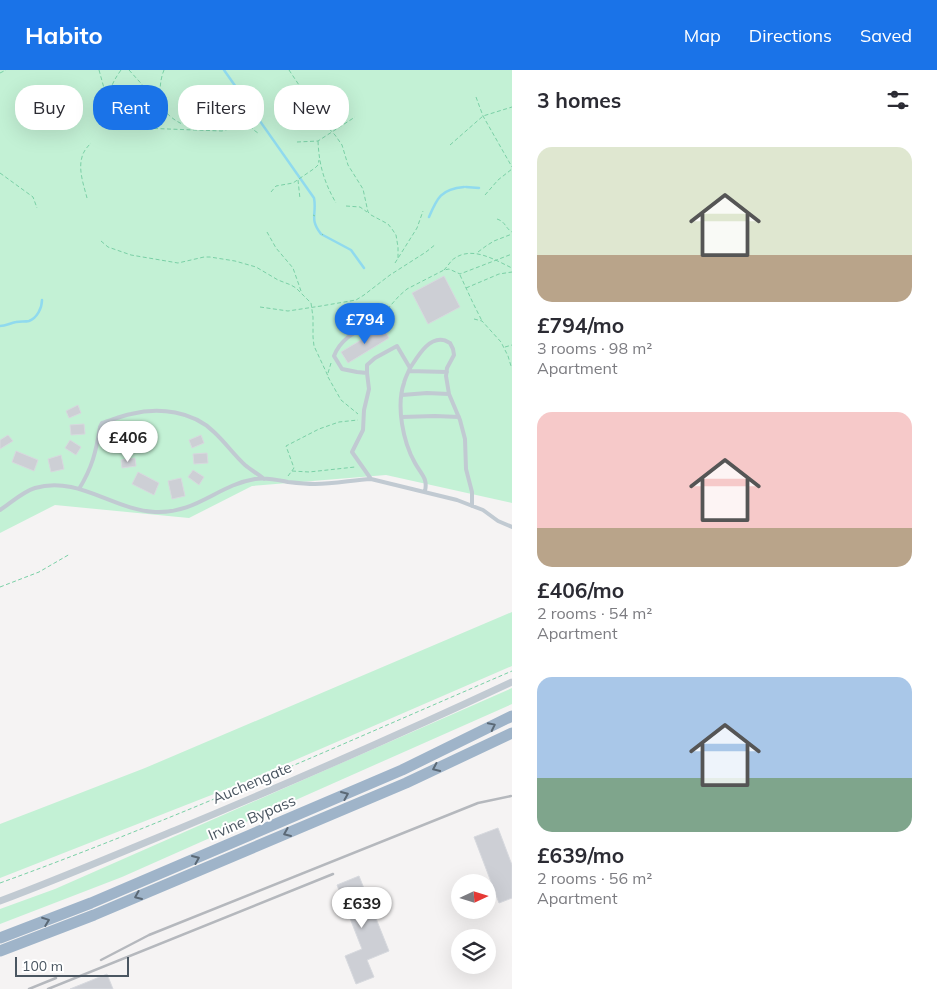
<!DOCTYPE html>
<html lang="en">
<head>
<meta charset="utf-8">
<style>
  :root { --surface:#fff; --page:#f2f2f3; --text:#2b2b33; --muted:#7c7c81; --accent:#1a73e8 }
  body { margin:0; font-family:Mulish,sans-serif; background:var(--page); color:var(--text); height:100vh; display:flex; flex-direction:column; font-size:19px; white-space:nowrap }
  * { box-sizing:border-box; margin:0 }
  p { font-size:16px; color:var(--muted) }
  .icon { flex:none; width:28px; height:28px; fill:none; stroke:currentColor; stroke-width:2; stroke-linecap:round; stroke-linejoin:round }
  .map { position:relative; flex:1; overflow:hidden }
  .details { display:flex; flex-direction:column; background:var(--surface); width:425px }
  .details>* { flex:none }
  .guide { position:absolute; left:15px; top:15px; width:421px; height:45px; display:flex; gap:10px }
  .needle { width:32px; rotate:86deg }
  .buttons { position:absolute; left:451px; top:804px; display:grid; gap:10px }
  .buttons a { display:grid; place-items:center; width:45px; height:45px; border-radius:50%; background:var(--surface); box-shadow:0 5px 20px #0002; font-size:25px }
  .scale { position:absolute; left:15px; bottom:12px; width:114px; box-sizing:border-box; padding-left:5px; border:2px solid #4a5661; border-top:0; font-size:14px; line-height:18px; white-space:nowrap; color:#4a5661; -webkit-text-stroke:4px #fff; paint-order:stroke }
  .price { position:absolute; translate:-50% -42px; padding:0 11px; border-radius:18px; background:#fff; color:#222; font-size:16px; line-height:32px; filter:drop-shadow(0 1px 2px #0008) }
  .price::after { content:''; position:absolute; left:50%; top:30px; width:15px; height:11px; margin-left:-8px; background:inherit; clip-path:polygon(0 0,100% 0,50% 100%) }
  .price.current { background:var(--accent); color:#fff }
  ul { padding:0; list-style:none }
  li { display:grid; align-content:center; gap:10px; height:265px; padding:0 25px }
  li span { display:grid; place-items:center; height:155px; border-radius:15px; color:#555 }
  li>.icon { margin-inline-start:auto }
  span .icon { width:90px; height:90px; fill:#fffc; stroke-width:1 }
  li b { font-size:21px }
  h2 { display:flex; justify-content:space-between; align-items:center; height:60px; padding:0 25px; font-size:21px }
  .chip { padding:0 18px; border-radius:20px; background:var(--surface); box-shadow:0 5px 20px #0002; font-size:18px; line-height:45px }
  .chip.current { background:var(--accent); color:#fff }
  header { display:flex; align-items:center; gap:30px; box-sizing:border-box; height:70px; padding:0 25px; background:var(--accent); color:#fff }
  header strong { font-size:24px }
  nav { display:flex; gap:28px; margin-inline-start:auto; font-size:18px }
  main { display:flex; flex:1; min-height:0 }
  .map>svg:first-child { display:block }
</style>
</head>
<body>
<header>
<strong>Habito</strong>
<nav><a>Map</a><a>Directions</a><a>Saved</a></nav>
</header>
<main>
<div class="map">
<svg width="512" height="919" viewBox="0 0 512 919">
  <rect width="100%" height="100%" fill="#f5f3f3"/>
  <path fill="#c3f1d5" d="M0 0H512V433L386 405 252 416 189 448 55 435 0 463Z
    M512 542V596L242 713 0 808V754L145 698Z
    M512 618V634L122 807 0 854V839L55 819Z"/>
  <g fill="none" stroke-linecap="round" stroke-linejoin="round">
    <path stroke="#90daee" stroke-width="2.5" d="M224 0 314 128C317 144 309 149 321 164L351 180 364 198
      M466 117 479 118
      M429 147C437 128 441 119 464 117
      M0 256C6 256 10 253 16 252 20 251 25 252 29 251 37 248 42 238 42 230"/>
  </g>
  <path fill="#cdcfd5" stroke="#d7d9de" d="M444 206 460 237 428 254 412 223Z
    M383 257 389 268 348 293 341 282Z
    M78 335 81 343 69 348 66 341Z
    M84 354 85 364 71 365 70 355Z
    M8 365 13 371 0 379V370Z
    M201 365 204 373 192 378 189 370Z
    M70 370 81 377 76 385 65 378Z
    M16 381 38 390 34 401 12 392Z
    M207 383 208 393 194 394 193 384Z
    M61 385 64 399 51 402 48 389Z
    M135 388 136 396 122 398 121 390Z
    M193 400 204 407 199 415 188 407Z
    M138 402 159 413 154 425 132 414Z
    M181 408 185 426 172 429 168 411Z
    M498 758 512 795V828L499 833 474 767Z
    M359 806 389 881 367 890 374 907 356 914 345 886 362 879 337 815Z
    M107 904 113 919H70Z"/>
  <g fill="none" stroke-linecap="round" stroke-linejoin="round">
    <path stroke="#7ad0a6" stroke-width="1" stroke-dasharray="4 2.5" stroke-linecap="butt" d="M99 0 107 29
      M129 0 164 39
      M164 0C159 12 158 31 166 42 170 47 176 51 182 54
      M289 0 313 36 319 48 335 65 342 75 348 95 363 119 368 142 371 145 388 154 392 159 396 165 398 177V188
      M0 3 6 0
      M476 27 483 46 512 97
      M228 32C241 39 246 56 258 63
      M107 40C108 23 111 14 121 0
      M141 58 222 61 236 57 240 51 241 45
      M318 71C319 95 324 112 336 133
      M297 72 318 71 355 47
      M450 75 483 46 512 37
      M0 103 33 127 37 138
      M298 110 300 129
      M271 122 276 116 293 113 315 98 318 95 319 90
      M485 125 498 110 512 99
      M87 128C84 116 78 100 82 87 83 82 87 77 91 73
      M346 136 360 137 367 142
      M313 145 315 146
      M497 149C506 152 505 158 512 162
      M267 162 276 178 293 198 301 221
      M322 165 323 164
      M101 171 108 177 131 185 178 193 204 187H210L235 191 256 197 278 210 291 215 296 218 311 233 313 247V267L314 276 328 306
      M478 182 486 176 494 171 512 164
      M395 193 417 158 423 141
      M444 200C448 196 451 190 455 188 473 176 495 190 512 198
      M460 205 473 233 482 251
      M466 218 499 204 512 202
      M260 237 288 241 321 236 356 230 364 225 390 205 426 182 436 174
      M383 244 399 226 407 219 444 200 449 199 460 204 512 184
      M474 249 482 251 501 272 508 286 511 296
      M505 277 512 275
      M328 303 331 293
      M328 307 341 330 358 344
      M292 401 309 402 355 397
      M288 406 294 398 286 376 319 359 339 352 358 350
      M0 517 39 502 70 484
      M0 813C174 750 342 674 512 601"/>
    <path stroke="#c1cad2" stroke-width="4" d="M410 298C417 288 428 267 443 270 445 270 448 272 450 273L453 279 454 285 447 298 446 306 449 324 460 350 465 369 466 399 472 422V436
      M409 301 447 302
      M367 303 357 302 342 299 334 286C342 265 363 259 380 248
      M402 325 427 323 449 324
      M402 347 435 346 459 347
      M79 419C92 398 96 382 100 357L102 353C112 350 121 346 131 344 159 337 193 341 214 362 225 372 234 385 245 395 251 400 258 404 264 409
      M425 421C428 408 421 404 415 393 403 372 396 336 404 313 405 308 408 303 410 298L397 276 375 288 367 295V303L369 319 364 340 363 360 352 382 371 409 457 430 483 440 498 451 512 457
      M0 440C11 433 22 422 35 418 77 405 114 440 155 442 196 444 218 415 255 409 266 407 278 410 288 412 297 413 306 414 315 414 334 414 353 410 371 409"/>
    <path stroke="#c1cad2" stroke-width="7" d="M0 831C59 809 117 784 176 760 289 713 401 664 512 612"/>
    <path stroke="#9fb4c9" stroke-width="11" d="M0 868 91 833 402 700 512 646
      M0 881 94 845 406 713 512 663"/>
    <path stroke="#b5b8bd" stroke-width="2.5" d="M101 890 149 865 478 733 511 726
      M29 919 56 908
      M48 919 333 804"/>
  </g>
  <defs><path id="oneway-chevron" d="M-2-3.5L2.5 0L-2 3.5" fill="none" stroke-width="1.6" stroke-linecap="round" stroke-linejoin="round" transform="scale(1.25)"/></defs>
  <g stroke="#5b6976">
    <use href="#oneway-chevron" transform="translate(492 656) rotate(-26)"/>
    <use href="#oneway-chevron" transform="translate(436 698) rotate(155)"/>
    <use href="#oneway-chevron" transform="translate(345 725) rotate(-23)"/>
    <use href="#oneway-chevron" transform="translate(287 763) rotate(157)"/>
    <use href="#oneway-chevron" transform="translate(196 789) rotate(-23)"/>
    <use href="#oneway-chevron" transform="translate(138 826) rotate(157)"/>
    <use href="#oneway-chevron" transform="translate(46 851) rotate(-21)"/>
  </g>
  <g text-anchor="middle" stroke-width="4" stroke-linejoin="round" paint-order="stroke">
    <g font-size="15" fill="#4a5661" stroke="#fff">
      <text transform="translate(252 713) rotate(-23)" y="5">Auchengate</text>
      <text transform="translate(252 748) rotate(-23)" y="5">Irvine Bypass</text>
    </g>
  </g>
</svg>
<div class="buttons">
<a><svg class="needle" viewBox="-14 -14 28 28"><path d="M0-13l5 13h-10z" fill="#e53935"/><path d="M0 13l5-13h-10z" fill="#7c7c81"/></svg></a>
<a><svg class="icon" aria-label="layers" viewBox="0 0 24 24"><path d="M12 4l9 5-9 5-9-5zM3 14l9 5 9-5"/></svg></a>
</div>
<div class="scale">100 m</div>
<b class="price current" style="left:365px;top:275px">£794</b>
<b class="price" style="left:128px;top:393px">£406</b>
<b class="price" style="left:362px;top:859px">£639</b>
<div class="guide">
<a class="chip">Buy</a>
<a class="chip current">Rent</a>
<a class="chip">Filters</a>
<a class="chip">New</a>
</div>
</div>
<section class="details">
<h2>3 homes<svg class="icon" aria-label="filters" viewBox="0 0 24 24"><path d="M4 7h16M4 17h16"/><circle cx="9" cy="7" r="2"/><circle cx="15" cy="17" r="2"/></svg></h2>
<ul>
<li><span style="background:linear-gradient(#dfe7d0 70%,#b9a48a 0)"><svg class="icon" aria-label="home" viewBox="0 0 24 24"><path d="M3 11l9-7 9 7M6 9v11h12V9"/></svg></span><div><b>£794/mo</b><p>3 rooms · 98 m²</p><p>Apartment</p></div></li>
<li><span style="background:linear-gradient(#f6c9c9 75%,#b9a48a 0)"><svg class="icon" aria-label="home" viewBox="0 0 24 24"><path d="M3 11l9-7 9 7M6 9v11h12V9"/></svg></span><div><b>£406/mo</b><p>2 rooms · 54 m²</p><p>Apartment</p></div></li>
<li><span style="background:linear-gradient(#a9c7e8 65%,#7fa58c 0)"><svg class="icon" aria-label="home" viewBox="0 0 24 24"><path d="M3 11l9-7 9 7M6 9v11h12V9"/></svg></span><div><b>£639/mo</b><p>2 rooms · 56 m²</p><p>Apartment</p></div></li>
</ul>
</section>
</main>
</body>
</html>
